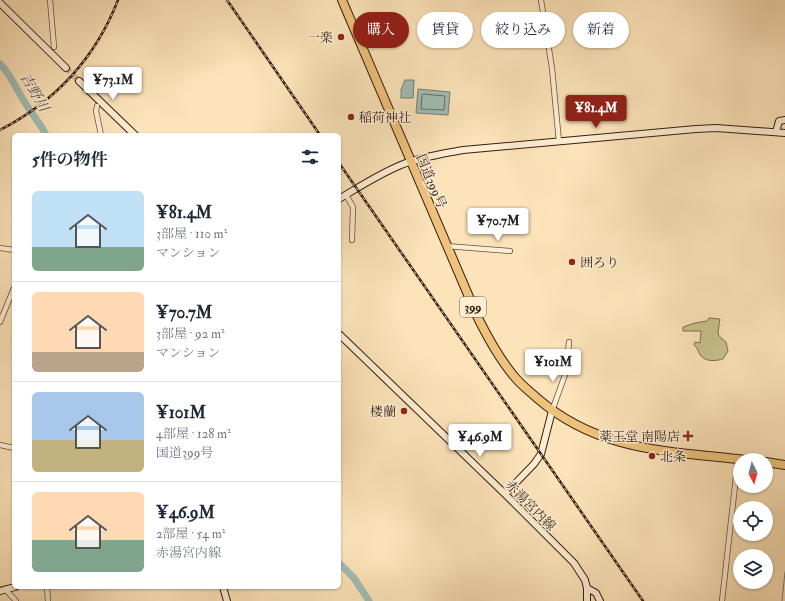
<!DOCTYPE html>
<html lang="ja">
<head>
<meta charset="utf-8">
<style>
  :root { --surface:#fff; --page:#f2f2f3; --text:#1f2937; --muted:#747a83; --line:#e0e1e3; --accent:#8f2418 }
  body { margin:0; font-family:"IM FELL Double Pica","Noto Serif JP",serif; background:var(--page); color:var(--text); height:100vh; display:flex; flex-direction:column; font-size:15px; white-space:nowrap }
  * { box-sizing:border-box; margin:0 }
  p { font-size:13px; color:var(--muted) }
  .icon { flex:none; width:22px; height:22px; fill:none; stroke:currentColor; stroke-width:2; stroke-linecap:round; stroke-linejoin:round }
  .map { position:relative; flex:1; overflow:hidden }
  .drawer { position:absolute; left:12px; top:133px; width:329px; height:456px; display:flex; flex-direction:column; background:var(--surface); border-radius:6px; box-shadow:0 1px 3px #0004 }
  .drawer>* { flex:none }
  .top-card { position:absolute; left:353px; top:12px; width:372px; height:36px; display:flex; gap:8px }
  .needle { width:26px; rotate:174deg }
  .tools { position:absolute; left:733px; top:453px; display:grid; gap:8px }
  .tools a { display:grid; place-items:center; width:40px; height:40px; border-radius:50%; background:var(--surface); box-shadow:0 1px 3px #0004; font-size:20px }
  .price { position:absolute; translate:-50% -34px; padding:0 9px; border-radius:4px; background:#fff; color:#222; font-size:13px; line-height:26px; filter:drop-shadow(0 1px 2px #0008) }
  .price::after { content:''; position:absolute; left:50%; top:24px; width:12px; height:9px; margin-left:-6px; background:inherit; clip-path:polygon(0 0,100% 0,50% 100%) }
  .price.selected { background:var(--accent); color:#fff }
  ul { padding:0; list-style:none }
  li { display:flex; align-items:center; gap:12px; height:100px; padding:0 20px }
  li+li { border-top:1px solid var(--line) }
  li span { display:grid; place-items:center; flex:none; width:112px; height:80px; border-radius:6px; color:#555 }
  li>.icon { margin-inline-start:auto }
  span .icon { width:48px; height:48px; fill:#fffc; stroke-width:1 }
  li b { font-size:17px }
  h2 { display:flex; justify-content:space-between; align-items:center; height:48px; padding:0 20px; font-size:17px }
  .tag { padding:0 14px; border-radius:18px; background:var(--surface); box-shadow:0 1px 3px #0004; font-size:14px; line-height:36px }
  .tag.selected { background:var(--accent); color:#fff }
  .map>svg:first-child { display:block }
</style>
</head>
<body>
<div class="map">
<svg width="785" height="601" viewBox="0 0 785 601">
  <rect width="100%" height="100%" fill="#fce3b9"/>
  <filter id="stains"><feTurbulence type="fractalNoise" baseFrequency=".005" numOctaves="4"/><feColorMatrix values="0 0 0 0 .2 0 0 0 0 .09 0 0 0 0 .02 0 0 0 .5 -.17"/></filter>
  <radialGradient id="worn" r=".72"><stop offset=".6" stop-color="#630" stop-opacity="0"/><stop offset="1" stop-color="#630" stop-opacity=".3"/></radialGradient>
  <path fill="#c6c18a" stroke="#7e6f4d" d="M709 318 720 319 718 332 719 336 726 342 728 351 723 359C716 361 706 362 701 356 698 352 698 348 694 345L695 342 700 343 701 331H683V327L695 323 707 321Z"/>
  <path fill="#a0bdb5" stroke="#757d73" d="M405 80H414L413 98H401V90Z
    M418 89 450 92 448 115 416 113Z"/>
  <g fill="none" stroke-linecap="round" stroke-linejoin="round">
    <path stroke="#6a6d62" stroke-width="1" d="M423 94 445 96 444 110 421 109 422 95Z"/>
    <path stroke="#757d73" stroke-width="1" d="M782 601 785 572"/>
    <path stroke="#a0bdb5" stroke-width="7" d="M0 64C12 76 15 87 24 101 31 113 40 123 46 135
      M339 563 354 578 369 601"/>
    <path stroke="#d4bb97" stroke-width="6" stroke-dasharray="6 3" stroke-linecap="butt" d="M66 68 79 81"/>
    <defs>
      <path id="street" d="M50 0 54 47
        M541 0 552 68 559 142
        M97 106 96 111 101 135
        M346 195 353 207 352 240
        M446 246 510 251
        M0 248 14 250
        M0 322 14 288
        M552 411 566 372 569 342
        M0 445 14 448
        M47 587 48 601
        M5 589 16 601
        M722 601 738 459"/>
      <path id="secondary" d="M0 3 66 68
        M79 81 135 135
        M776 132 779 121 785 120
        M339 199C359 187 379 174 401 165 420 157 442 154 463 150L696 129 716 128 785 133
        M339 334 505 494 574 563 585 580 587 588V601
        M505 494 534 464 541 454 552 411
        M223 587 227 601
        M587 588 596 593 600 601
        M0 591 15 587"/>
      <path id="highway" d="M342 0 478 318C488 338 499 358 513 375 520 384 529 391 537 398 599 452 669 451 746 460
        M766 462 785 465"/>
    </defs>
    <use href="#street" stroke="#674e3a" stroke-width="6"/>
    <use href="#secondary" stroke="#351d10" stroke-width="8"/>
    <use href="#highway" stroke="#351d10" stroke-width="10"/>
    <use href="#street" stroke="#fdedd2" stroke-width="4.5"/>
    <use href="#secondary" stroke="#fdedd2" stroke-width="6"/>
    <use href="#highway" stroke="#eec27c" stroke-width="8"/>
    <defs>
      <path id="rail" d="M227 0 320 135
        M0 130C56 101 95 59 118 0
        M339 163 643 601"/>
    </defs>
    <use href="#rail" stroke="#351d10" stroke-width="2.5"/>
    <use href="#rail" stroke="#fdedd2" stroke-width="1" stroke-dasharray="3" stroke-linecap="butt"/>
  </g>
  <g fill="#8f2418" stroke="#fdedd2" stroke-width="1.5">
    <circle cx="341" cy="37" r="4"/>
    <circle cx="351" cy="117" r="4"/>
    <circle cx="572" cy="262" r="4"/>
    <circle cx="404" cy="411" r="4"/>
    <path d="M686 430h4v4h4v4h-4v4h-4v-4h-4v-4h4z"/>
    <circle cx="652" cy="456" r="4"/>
  </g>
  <g text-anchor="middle" stroke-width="3" stroke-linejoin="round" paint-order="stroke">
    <rect fill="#fdedd2" stroke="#715b4a" stroke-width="1" x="460" y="297" width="26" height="20" rx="3"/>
    <g font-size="12" font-weight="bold" fill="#351d10">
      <text x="473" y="311">399</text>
    </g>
    <g font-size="13" fill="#351d10" stroke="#fdedd2" text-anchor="end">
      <text x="333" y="42">一楽</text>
      <text x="359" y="122" text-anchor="start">稲荷神社</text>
      <text x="580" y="267" text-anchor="start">囲ろり</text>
      <text x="396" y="416">楼蘭</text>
      <text x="680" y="441">薬王堂 南陽店</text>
      <text x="660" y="461" text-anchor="start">北条</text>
    </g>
    <g font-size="13" fill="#351d10" stroke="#fdedd2">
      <text transform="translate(432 181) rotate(67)" y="5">国道399号</text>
      <text transform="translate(531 505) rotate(45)" y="5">赤湯宮内線</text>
    </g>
    <g font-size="14" font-style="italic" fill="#554d42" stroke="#fdedd2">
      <text transform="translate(35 92) rotate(59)" y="5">吉野川</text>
    </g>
  </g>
  <rect width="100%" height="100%" filter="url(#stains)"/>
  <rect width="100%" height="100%" fill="url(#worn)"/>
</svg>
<div class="tools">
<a><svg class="needle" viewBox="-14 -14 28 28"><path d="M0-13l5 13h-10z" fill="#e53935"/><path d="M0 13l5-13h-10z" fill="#747a83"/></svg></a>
<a><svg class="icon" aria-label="locate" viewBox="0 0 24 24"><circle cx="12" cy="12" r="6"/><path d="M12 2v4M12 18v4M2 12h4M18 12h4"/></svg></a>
<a><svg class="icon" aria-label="layers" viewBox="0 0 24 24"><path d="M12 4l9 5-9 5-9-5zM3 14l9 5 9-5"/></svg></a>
</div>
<b class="price" style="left:113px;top:101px">¥73.1M</b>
<b class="price selected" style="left:596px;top:129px">¥81.4M</b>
<b class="price" style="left:498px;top:242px">¥70.7M</b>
<b class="price" style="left:553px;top:383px">¥101M</b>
<b class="price" style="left:480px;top:458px">¥46.9M</b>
<div class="top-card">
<a class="tag selected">購入</a>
<a class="tag">賃貸</a>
<a class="tag">絞り込み</a>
<a class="tag">新着</a>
</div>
<section class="drawer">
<h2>5件の物件<svg class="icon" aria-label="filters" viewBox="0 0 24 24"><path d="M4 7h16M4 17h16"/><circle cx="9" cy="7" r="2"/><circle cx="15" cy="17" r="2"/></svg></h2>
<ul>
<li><span style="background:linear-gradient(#bfe0f5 70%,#7fa58c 0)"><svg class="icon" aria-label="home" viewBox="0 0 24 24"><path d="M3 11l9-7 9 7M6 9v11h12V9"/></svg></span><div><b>¥81.4M</b><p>3部屋 · 110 m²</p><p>マンション</p></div></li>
<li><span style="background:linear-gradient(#ffd9b3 75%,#b9a48a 0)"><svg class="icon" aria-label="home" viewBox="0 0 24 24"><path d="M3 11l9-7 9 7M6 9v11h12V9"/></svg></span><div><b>¥70.7M</b><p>3部屋 · 92 m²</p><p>マンション</p></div></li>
<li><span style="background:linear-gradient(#a9c7e8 60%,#c2b280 0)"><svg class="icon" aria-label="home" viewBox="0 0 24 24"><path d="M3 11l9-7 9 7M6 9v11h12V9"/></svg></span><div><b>¥101M</b><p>4部屋 · 128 m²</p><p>国道399号</p></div></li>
<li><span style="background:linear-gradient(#ffd9b3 60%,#7fa58c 0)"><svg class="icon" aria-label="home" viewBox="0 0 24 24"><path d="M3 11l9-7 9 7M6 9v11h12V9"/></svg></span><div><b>¥46.9M</b><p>2部屋 · 54 m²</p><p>赤湯宮内線</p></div></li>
</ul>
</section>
</div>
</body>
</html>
